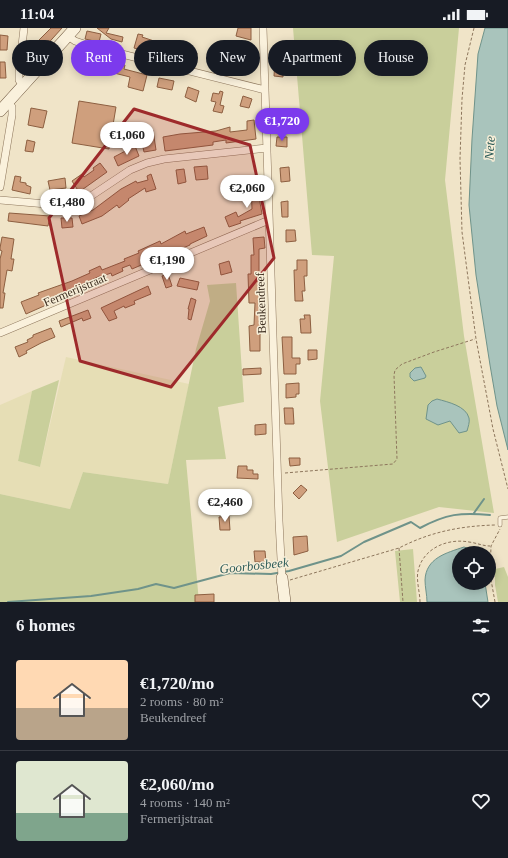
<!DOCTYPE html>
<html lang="en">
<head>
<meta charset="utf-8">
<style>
  :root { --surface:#171b24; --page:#242831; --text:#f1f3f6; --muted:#9ea1a6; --line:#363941; --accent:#7c3aed }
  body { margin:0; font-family:"Times New Roman",serif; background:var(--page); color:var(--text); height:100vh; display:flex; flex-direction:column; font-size:15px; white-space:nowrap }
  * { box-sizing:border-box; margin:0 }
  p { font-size:13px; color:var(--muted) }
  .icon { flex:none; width:22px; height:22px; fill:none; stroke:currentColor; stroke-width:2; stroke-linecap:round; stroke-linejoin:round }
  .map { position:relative; height:574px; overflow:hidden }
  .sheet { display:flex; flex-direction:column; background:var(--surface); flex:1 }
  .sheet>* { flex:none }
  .guide { position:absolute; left:12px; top:12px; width:484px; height:36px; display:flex; gap:8px }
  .tools { position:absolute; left:452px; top:518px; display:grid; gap:8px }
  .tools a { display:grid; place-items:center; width:44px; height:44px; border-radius:50%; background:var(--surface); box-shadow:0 2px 10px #0003; font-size:20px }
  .price { position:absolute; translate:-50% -34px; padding:0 9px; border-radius:14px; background:#fff; color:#222; font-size:13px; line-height:26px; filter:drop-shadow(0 1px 2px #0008) }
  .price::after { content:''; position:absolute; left:50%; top:24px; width:12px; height:9px; margin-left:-6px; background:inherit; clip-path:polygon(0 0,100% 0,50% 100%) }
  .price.active { background:var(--accent); color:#fff }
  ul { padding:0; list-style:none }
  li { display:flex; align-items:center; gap:12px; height:100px; padding:0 16px }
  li+li { border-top:1px solid var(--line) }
  li span { display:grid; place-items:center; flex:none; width:112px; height:80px; border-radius:4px; color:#555 }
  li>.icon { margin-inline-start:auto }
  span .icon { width:48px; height:48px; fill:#fffc; stroke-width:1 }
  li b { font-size:17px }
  h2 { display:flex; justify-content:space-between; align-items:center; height:48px; padding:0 16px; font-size:17px }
  .pill { padding:0 14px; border-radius:18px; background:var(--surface); box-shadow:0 2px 10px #0003; font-size:14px; line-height:36px }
  .pill.active { background:var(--accent); color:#fff }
  .status { display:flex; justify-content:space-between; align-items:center; height:28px; padding:0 20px; background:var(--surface); direction:ltr }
  .status svg { height:11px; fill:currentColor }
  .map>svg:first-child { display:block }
</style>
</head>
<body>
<div class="status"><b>11:04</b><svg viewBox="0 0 49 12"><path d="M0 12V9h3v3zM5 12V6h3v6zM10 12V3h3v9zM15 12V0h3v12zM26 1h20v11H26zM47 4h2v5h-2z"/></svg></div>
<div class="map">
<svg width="508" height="574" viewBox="0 0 508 574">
  <rect width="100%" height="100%" fill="#f0e4c8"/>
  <path fill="#e6deb5" d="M66 329 189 356 168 456 83 444 70 481 0 466V377L32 363 18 433 40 439Z"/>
  <path fill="#c9cf9b" d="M293 0H459L445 152 464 308 494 485 439 479 337 514 320 373 334 228 312 227Z
    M236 255 244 374 218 379 226 431 186 432 199 574H0V466L70 481 83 444 168 456 196 321 210 273 207 257Z
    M59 352 40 439 18 433 32 363Z
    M413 521 417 574H400L395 523Z
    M504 539 508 549V574H498L495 557V541Z"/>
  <path fill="#a9c4bc" stroke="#6f938a" d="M485 0H508V422L497 378 490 337 476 247 469 177 472 111 478 26Z
    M421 339 426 348 425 350 414 353 410 349V345L415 340Z
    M437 371C448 374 466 378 469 390 470 394 468 399 467 403L459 405 450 393 438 397 426 391 428 377 432 373Z
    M464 519 473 522 476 525H459V555H485L488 574H427C427 567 425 559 425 552 426 530 446 525 464 519Z"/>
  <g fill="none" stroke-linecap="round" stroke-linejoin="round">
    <path stroke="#6f938a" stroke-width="2" d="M474 485 484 471
      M8 574 91 568 138 561 156 556 174 560 230 545 271 546 289 543 341 528 364 514 411 494 420 500C446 486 461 484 490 487"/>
  </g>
  <path fill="#cf9f7d" stroke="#8d5f41" d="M51 0H62L43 21 36 15Z
    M97 0H109L106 5 123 9 122 14 111 11Z
    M238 0H251V12L236 8Z
    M87 3 101 6 99 14 85 11Z
    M138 6 143 7 142 9 154 13 153 17 176 23 177 20 197 25 194 36 134 20Z
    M0 7 8 8 7 22H0Z
    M273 22 281 23V40H283V49L274 48 275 32H273Z
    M105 33 125 37 124 41 147 47 143 63 128 59 130 49 102 42Z
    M0 34H5L6 50H0Z
    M159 50 174 53 172 62 157 59Z
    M188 59 199 63 196 74 185 69Z
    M220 63 223 64 220 77 224 78 222 85 213 83 216 74 211 73 213 65 219 66Z
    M243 68 252 71 249 80 240 78Z
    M79 73 116 79 109 121 72 115Z
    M31 80 47 83 43 100 28 97Z
    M276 82 286 83V93H276Z
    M254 92 256 111 226 115V112L213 114V117L165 123 163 109 180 106 216 103 230 99V104L247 102V93Z
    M153 102 156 122 144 124 142 115 150 113 148 103Z
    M277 109H287V119L276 118Z
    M27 112 35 114 33 124 25 123Z
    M135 118 139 128 118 138 114 129Z
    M100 135 107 144 79 164 72 153 82 146 84 149 94 142 93 140Z
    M207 138 208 151 196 152 194 139Z
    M289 139 290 153 281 154 280 140Z
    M184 141 186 154 178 156 176 142Z
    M151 146 156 161 146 164 145 160 128 171 129 172 119 180 117 177 102 188 82 196 79 188 93 182 121 161 136 153 137 155 148 152 147 148Z
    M15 148 21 149 20 154 26 155V157L31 159 30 166 12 162Z
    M65 150 66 160 50 162 48 153Z
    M251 155H258L259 169 262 186 240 193 241 195 229 199 225 189 236 184 238 189 252 181Z
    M288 173V189H282L281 174Z
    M9 185 50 188 48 198 8 193Z
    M61 190H72L73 199 62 200Z
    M204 199 207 208 190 216V217L178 222 177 220 167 225V226L132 241 130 237 122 240 123 243 112 248 111 245 100 249V248L70 262 71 266 26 286 21 274 39 267 38 265 72 253 90 245 89 243 100 238 102 242 125 233 124 231 139 225 138 223 160 213 161 216 185 203 186 206Z
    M286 202H295L296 213 286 214Z
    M2 209 14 211 11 231H14L12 243 7 242 3 265H5L3 280H0V231L2 223 0 222V220Z
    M264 209 265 220 259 221V265H260L261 282H264L263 290H260L261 305H260V323H250L249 298 254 297 255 275H249L248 246H251V227H254L253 210Z
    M297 232H307V248H304L305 263H302L303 273H295L294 242H297Z
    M229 233 232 244 221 247 219 236Z
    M168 246 172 258 166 260 162 248Z
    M180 250 199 254 197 262 177 258Z
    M148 258 151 266 134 273 135 276 125 280 124 278 114 283 117 290 109 293 101 280Z
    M191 270 196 272 191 292 188 291 189 281H188Z
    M88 282 91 290 83 293 82 290 61 299 59 293Z
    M304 287H310L311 305H301L300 291H305Z
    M51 300 55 309 41 315 26 323 27 325 19 329 15 319 28 314 27 312 33 309V307Z
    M282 309H292V330H300V336H296V346H284Z
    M308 322H317V331L308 332Z
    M261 340V346L243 347V341Z
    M299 355V366H296V369L286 370V356Z
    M284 380H293L294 396H285Z
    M266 396V406L255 407V397Z
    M289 430H300V437L290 438Z
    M238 438H247V442H253V446H258V451L237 450Z
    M301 457 307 462 299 471 293 465Z
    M229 488 230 502H220L219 489Z
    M307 508 308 523 294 527 293 509Z
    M254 523H265L266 534H255Z
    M214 566V574H195V567Z"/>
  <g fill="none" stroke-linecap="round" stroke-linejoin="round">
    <defs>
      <path id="lane" d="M500 497V490L508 489"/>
      <path id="street" d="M263 0 279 493 282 550
        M68 8 75 13 90 18 265 62
        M23 58 19 52V44L24 0
        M0 159 12 87V79L8 74
        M0 172 58 177 72 176 88 170 130 142 147 135 164 131 267 120
        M0 305 269 192"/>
      <path id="secondary" d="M0 83 75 0
        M282 550 285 574"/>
    </defs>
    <use href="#lane" stroke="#8d765c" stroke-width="4.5"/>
    <use href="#street" stroke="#8d765c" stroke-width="8"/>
    <use href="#secondary" stroke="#6f573f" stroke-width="12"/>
    <path stroke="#8d765c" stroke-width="1" stroke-dasharray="3 2" stroke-linecap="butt" d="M474 0 465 37 462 71 460 131 462 204 476 311 493 401 508 461
      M285 445 393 436 397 431 394 347 395 342 402 336 434 324 475 311
      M399 520 403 574
      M290 552 399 520C430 504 460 498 495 497
      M420 574C420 565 416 552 418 543 423 520 448 510 469 514 477 515 483 518 490 518
      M495 574 490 546 491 518 500 501"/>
    <use href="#lane" stroke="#faf1dc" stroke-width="3.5"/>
    <use href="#street" stroke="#faf1dc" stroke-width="7"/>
    <use href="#secondary" stroke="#faf1dc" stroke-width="11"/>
  </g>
  <path fill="#9e2a2b" fill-opacity="0.2" stroke="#9e2a2b" stroke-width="3" stroke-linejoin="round" d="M134 81 250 117 274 230 171 359 80 333 49 190Z"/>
  <g text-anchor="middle" stroke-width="3" stroke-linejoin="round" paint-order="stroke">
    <g font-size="12" fill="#3d2e20" stroke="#f7eed8">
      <text transform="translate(75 262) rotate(-23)" y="4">Fermerijstraat</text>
      <text transform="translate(261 275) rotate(-92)" y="4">Beukendreef</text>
    </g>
    <g font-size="13" font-style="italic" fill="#2f5d5a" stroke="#f7eed8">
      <text transform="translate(489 120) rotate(-86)" y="5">Nete</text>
      <text transform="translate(254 537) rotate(-6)" y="5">Goorbosbeek</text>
    </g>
  </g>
</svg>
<div class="tools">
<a><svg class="icon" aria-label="locate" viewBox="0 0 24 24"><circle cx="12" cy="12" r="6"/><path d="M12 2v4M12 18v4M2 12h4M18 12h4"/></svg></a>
</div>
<b class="price active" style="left:282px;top:114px">€1,720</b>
<b class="price" style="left:127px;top:128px">€1,060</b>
<b class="price" style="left:247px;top:181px">€2,060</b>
<b class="price" style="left:67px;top:195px">€1,480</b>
<b class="price" style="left:167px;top:253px">€1,190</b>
<b class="price" style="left:225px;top:495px">€2,460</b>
<div class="guide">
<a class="pill">Buy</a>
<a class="pill active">Rent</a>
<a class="pill">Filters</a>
<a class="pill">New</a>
<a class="pill">Apartment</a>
<a class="pill">House</a>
</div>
</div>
<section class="sheet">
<h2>6 homes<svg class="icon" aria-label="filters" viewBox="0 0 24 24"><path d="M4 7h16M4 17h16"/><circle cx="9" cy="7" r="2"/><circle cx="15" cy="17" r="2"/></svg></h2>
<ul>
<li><span style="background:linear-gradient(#ffd9b3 60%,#b9a48a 0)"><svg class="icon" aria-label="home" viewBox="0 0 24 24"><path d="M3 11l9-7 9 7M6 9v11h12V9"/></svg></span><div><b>€1,720/mo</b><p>2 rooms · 80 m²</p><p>Beukendreef</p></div><svg class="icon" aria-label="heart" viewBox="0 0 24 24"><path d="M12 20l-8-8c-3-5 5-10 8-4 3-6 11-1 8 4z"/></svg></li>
<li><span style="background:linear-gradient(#dfe7d0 65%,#7fa58c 0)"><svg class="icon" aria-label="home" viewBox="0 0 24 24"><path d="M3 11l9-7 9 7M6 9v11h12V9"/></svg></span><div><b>€2,060/mo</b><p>4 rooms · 140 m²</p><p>Fermerijstraat</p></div><svg class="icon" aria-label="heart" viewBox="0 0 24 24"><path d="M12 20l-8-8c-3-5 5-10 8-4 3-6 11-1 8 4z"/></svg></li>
</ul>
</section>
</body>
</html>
